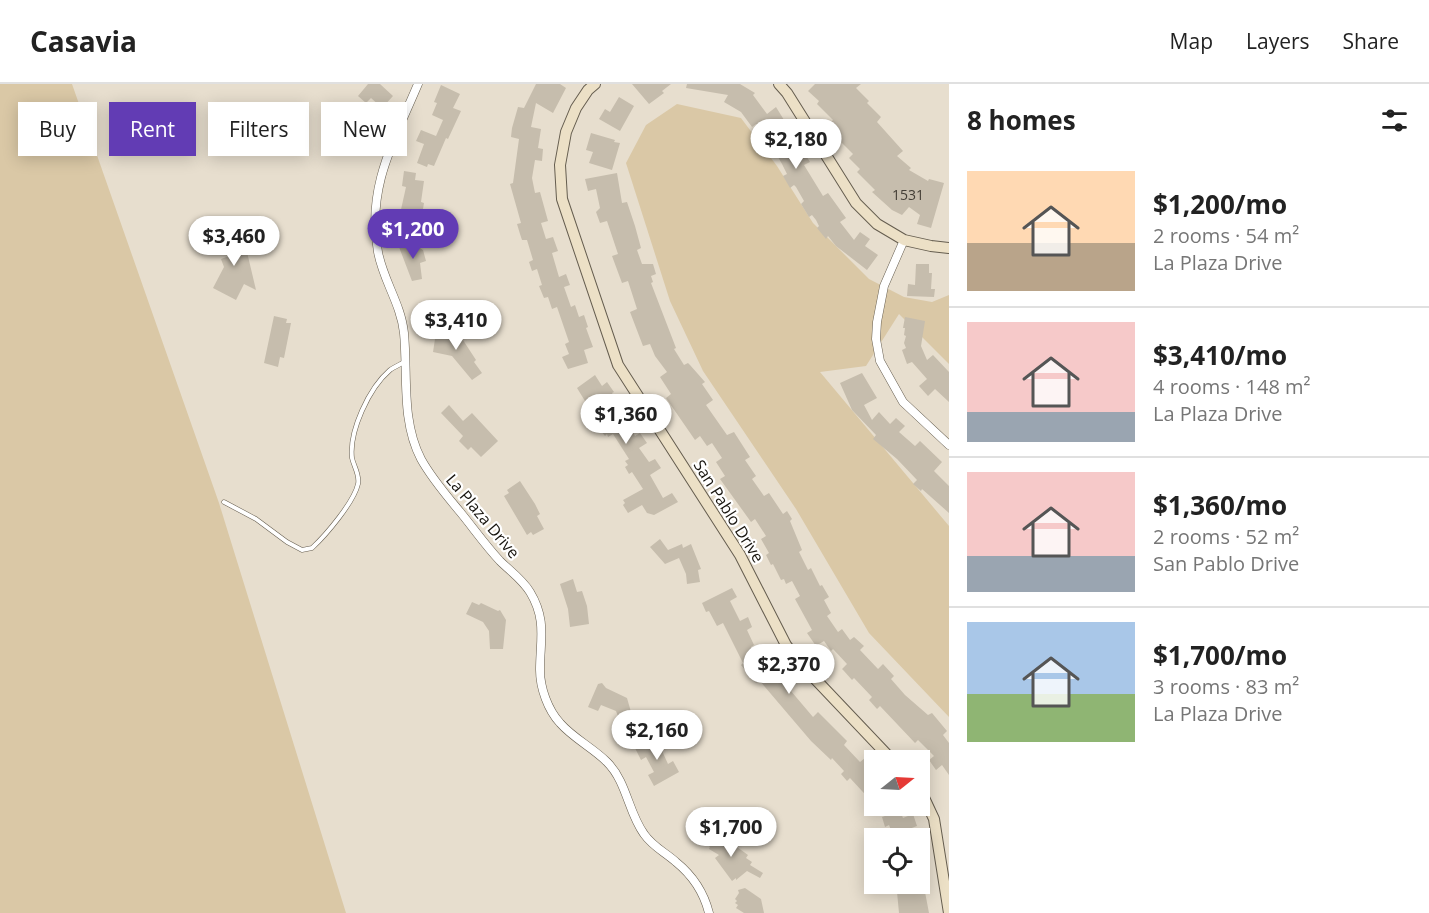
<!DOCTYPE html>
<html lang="en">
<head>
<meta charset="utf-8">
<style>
  :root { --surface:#fff; --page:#f2f2f2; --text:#222; --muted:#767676; --line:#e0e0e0; --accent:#623cb4 }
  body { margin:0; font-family:"Open Sans",sans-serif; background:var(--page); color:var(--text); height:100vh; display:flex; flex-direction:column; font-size:22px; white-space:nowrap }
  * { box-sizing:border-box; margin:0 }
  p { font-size:20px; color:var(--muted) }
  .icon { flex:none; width:33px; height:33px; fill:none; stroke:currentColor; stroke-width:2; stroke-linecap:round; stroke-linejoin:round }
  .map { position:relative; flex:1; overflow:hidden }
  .panel { display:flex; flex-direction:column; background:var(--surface); width:480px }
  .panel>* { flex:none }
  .banner { position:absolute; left:18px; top:18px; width:570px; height:54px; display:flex; gap:12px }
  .needle { width:39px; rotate:72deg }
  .controls { position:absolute; left:864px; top:666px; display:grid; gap:12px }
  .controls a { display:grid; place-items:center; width:66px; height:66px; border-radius:0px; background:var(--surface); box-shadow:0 3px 15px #0003; font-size:30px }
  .price { position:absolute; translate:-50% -51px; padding:0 14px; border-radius:21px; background:#fff; color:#222; font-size:20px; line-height:39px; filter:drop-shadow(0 2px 3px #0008) }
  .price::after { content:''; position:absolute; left:50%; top:36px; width:18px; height:14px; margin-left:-9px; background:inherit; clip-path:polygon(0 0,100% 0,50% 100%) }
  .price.selected { background:var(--accent); color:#fff }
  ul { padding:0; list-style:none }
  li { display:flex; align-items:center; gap:18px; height:150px; padding:0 18px }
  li+li { border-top:2px solid var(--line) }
  li span { display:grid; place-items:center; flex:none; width:168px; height:120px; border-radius:0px; color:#555 }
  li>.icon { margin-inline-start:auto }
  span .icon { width:72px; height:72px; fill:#fffc; stroke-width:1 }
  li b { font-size:26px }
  h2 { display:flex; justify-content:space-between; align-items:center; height:72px; padding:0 18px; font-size:26px }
  .chip { padding:0 21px; border-radius:0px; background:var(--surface); box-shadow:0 3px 15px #0003; font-size:21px; line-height:54px }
  .chip.selected { background:var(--accent); color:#fff }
  header { display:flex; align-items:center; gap:36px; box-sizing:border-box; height:84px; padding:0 30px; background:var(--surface); border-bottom:2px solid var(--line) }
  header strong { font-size:28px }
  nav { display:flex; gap:33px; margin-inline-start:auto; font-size:21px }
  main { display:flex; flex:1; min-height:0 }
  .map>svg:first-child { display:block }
</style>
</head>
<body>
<header>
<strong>Casavia</strong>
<nav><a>Map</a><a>Layers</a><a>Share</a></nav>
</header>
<main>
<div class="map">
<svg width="949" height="829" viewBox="0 0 949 829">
  <rect width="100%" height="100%" fill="#e7dece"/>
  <path fill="#dac8a6" d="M0 0H72L219 419 346 829H0Z
    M677 20 741 34 777 82 813 139 869 195 904 213 932 218 949 211V280L899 230 866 282 820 288 949 442V633L869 549 796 425 703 287 670 217 626 79 646 41Z"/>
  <path fill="#c6bdad" d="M368 0H380L393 12 382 24 371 14 366 19 358 12Z
    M536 0H560L566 4 553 29 536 19 531 43 541 45 538 64 543 65 542 77 535 76 532 94 535 109 540 108 548 137 541 139 546 155 553 153 558 167 552 169 559 193 566 190 570 201 564 203 571 223 575 221 579 233 584 231 588 243 586 244 593 263 584 266 588 279 568 285 562 273 569 270 565 260 569 258 557 223 552 225 548 213 544 214 539 202 542 201 537 185 532 187 529 178 533 176 527 156H522L520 150 517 140 521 139 510 100 513 99 519 55 511 53 512 44 518 23 524 24Z
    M632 0H671L662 7 664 9 649 20Z
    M687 0H740L755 9 753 11 767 30 776 23 810 78 804 81 823 112 828 109 846 134 840 138 854 156 860 148 870 155 865 162 878 171 867 186 836 162 828 152 826 155 817 144 819 142 816 136 812 131 809 133 801 120 804 117 796 103 794 101 790 104 783 92 787 90 782 80 763 47 756 40 752 43 741 28 724 18 728 11 686 4Z
    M815 0H861L856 4 869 17 867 19 881 33 877 38 903 67 897 72 911 84 909 86 928 97 929 95 944 99 931 144 917 140 920 131 909 123 902 131 892 126 872 108 875 106 857 88 860 85 849 74 853 70 837 54 841 50 830 39 833 36 817 20 819 17 808 7Z
    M441 1 460 10 453 24 461 27 448 55 446 54 434 82 428 80 427 83 417 79 424 60 416 57 421 46 436 52 443 36 432 31 437 19 434 18Z
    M619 13 634 22 620 47 599 35 605 25 610 28Z
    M591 49 615 56 614 58 620 59 612 86 589 79 593 68 586 66Z
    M404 87 416 89 415 96 424 97 421 118 424 119 423 125 425 126 423 136 408 135V131L400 130 406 103 402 102Z
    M617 89 622 119 627 118 635 142 641 164 637 166 642 180H653L656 190 651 192 653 198 651 199 676 264 674 265 684 281 688 279 690 281 705 298 702 300 713 316 706 321 727 351 734 348 750 373 745 376 756 392 752 395 764 412 769 409 783 430 787 427 792 435 790 437 802 466 799 468 808 486 811 484 820 502 822 501 829 513 824 516 831 529 827 532 838 548 842 545 850 556 854 553 864 562 860 566 878 585 883 580 894 592 891 595 905 611 928 631 932 629 947 647 943 651 949 659V691L942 681 936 686 929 676 934 672 918 656 915 659 880 622 877 625 869 616 872 613 854 594 852 596 844 587 842 585 847 580 833 565 831 567 824 557 816 562 807 549 812 546 795 515 800 512 792 497 786 500 784 495 781 496 773 480 771 481 766 471 769 469 761 455 766 452 755 435 751 438 720 395 725 392 716 378 722 374 712 359 707 362 700 352 695 356 666 314 671 310 660 293 667 288 655 272 650 260 643 262 630 228 637 225 628 197 622 199 612 172 618 170 607 137 600 139 596 128 600 124 596 105 588 107 585 95Z
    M229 144 238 148 236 152 240 164 247 168 256 206 244 200 236 216 213 204 224 183 221 175 235 170 216 161 224 145 227 147Z
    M414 160 423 166 426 177 420 179 422 195 412 197 399 163Z
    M916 180H929V189H932L931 205H935L934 213 907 212 908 200 915 201Z
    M274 232 287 235 286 239H291L284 274 280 273 278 283 264 279Z
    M905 233 925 237 921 262 927 276 933 271 949 288V318L935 305 928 312 919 302 927 295 912 278 907 280 902 266 906 264 904 259 906 252 904 251 905 244H903Z
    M437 242 444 243V246H448L447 250 461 253 476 276 474 278 482 289 472 296 452 272 433 268Z
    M862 289 877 314 864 321 872 336 879 328 890 340 896 334 905 342 899 348 915 362 920 357 942 378 934 387 949 402V429L922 405 921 407 913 400 917 396 897 375 873 355 876 351 852 326 840 299Z
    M595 291 602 302 607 298 614 308 612 309 624 327 627 326 634 335 628 340 635 352 640 349 647 359 639 364 649 378 655 375 661 384 650 391 663 414 672 409 678 418 654 431 647 429 642 421 628 429 623 421 625 419 623 416 643 405 632 388 629 390 625 383 628 381 625 377 629 375 613 350 608 353 607 350 605 352 601 347 600 349 591 332 593 330 577 304Z
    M449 321 463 337 472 329 498 357 481 373 471 363 468 366 459 357 463 352 441 329Z
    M520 397 535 420 540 430 537 432 544 445 533 451 531 448 527 451 504 412 509 409 507 406Z
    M660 455 668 466 682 460 683 464 691 460 701 485 698 486 700 498 687 500 686 490 679 474 665 480 650 463Z
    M573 495 577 508 582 507 587 522 589 540 570 543 568 525 560 500Z
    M732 504 737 513 730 517 740 537 748 533 752 543 747 546 754 561 751 563 764 578 769 574 781 589 783 588 790 596 785 600 813 633 818 628 847 657 844 661 860 678 865 674 874 684V720L850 694 847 697 841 690 844 687 832 674 831 676 811 657 759 596 756 599 741 581 743 579 723 539 717 542 709 527 706 528 702 519Z
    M472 518 479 521 481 519 498 527 500 526 506 536 503 565H490L489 547 483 538 466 530Z
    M602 599 606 604 627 614 631 628 634 627 638 640 623 646 616 627 601 621 598 627 588 623 598 600Z
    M653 652 656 658 664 661 663 669 668 680 673 677 679 688 654 702 648 691 654 688 646 673 641 676 635 664 647 657 646 653Z
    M876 722H898L903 734 913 730 917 742 893 751 889 741 885 743 882 733 885 732Z
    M710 750 723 753 748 771 746 774 752 778 750 781 763 789 760 794 747 787 736 796V794L732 797 715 774 719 771 709 765 710 763 705 758Z
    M900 800H918L919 809 925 808 929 829H899L897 808 901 807Z
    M745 804 761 815 764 829H744L736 824 738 821 735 819 737 817 735 815 739 809 738 806Z"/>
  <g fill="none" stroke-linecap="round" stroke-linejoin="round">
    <defs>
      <path id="lane" d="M224 418 256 435 287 458 302 466 312 464C326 451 354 418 358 400 360 391 354 383 352 374 349 347 369 304 390 286 394 283 401 280 406 277"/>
      <path id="street" d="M418 0C394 57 366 104 378 168 383 196 401 220 404 249 408 291 401 337 421 375 432 395 447 412 461 429 474 445 486 462 500 477 510 487 522 495 530 508 547 536 540 556 540 586 540 604 548 626 560 639 573 654 593 664 607 678 627 698 628 728 644 750 653 763 665 768 676 778 692 791 704 809 709 829
        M904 156 884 202 877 238 876 255 880 277 903 318 949 361"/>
      <path id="secondary" d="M595 0 588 6 576 24 566 48 560 81 562 115 618 281 740 471 786 561 800 579 892 676
        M779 0 787 9 856 119 877 140 904 156 931 162 949 164
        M920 705 934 735 949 829"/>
    </defs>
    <use href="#lane" stroke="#655d4f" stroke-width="5"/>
    <use href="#street" stroke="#655d4f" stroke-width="9"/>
    <use href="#secondary" stroke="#655d4f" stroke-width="12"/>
    <use href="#lane" stroke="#fff" stroke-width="4"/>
    <use href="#street" stroke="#fff" stroke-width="8"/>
    <use href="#secondary" stroke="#ece0c6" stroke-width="10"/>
  </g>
  <g text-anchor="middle" stroke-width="4.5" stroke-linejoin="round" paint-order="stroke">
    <g font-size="14" fill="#433e36">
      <text x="908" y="116">1531</text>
    </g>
    <g font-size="16" fill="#17140e" stroke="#fff">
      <text transform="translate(729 427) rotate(58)" y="6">San Pablo Drive</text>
      <text transform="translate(483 432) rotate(50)" y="6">La Plaza Drive</text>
    </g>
  </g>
</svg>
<div class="controls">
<a><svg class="needle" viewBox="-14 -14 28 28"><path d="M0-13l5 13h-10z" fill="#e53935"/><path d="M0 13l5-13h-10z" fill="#767676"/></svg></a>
<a><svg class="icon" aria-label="locate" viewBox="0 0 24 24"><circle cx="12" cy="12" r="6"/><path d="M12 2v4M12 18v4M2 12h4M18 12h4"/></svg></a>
</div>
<b class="price" style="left:796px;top:86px">$2,180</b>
<b class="price selected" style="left:413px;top:176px">$1,200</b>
<b class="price" style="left:234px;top:183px">$3,460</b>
<b class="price" style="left:456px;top:267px">$3,410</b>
<b class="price" style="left:626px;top:361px">$1,360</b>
<b class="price" style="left:789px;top:611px">$2,370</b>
<b class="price" style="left:657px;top:677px">$2,160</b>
<b class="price" style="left:731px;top:774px">$1,700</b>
<div class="banner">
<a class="chip">Buy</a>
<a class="chip selected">Rent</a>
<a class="chip">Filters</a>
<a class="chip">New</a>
</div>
</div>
<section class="panel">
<h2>8 homes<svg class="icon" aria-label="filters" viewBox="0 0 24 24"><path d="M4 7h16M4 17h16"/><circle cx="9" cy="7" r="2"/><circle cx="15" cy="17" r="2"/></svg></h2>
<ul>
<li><span style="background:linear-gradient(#ffd9b3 60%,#b9a48a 0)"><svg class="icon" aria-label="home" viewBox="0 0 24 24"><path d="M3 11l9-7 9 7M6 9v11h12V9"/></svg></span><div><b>$1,200/mo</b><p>2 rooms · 54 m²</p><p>La Plaza Drive</p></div></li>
<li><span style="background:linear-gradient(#f6c9c9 75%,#9aa5b1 0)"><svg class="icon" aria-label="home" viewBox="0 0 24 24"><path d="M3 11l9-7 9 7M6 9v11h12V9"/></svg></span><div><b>$3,410/mo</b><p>4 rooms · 148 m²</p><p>La Plaza Drive</p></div></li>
<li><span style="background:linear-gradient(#f6c9c9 70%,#9aa5b1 0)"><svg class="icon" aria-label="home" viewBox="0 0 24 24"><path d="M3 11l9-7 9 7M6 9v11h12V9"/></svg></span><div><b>$1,360/mo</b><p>2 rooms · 52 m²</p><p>San Pablo Drive</p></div></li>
<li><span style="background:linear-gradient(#a9c7e8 60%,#8fb573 0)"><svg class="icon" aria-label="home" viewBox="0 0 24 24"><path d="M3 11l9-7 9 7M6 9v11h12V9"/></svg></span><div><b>$1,700/mo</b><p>3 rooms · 83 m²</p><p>La Plaza Drive</p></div></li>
</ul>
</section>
</main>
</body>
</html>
